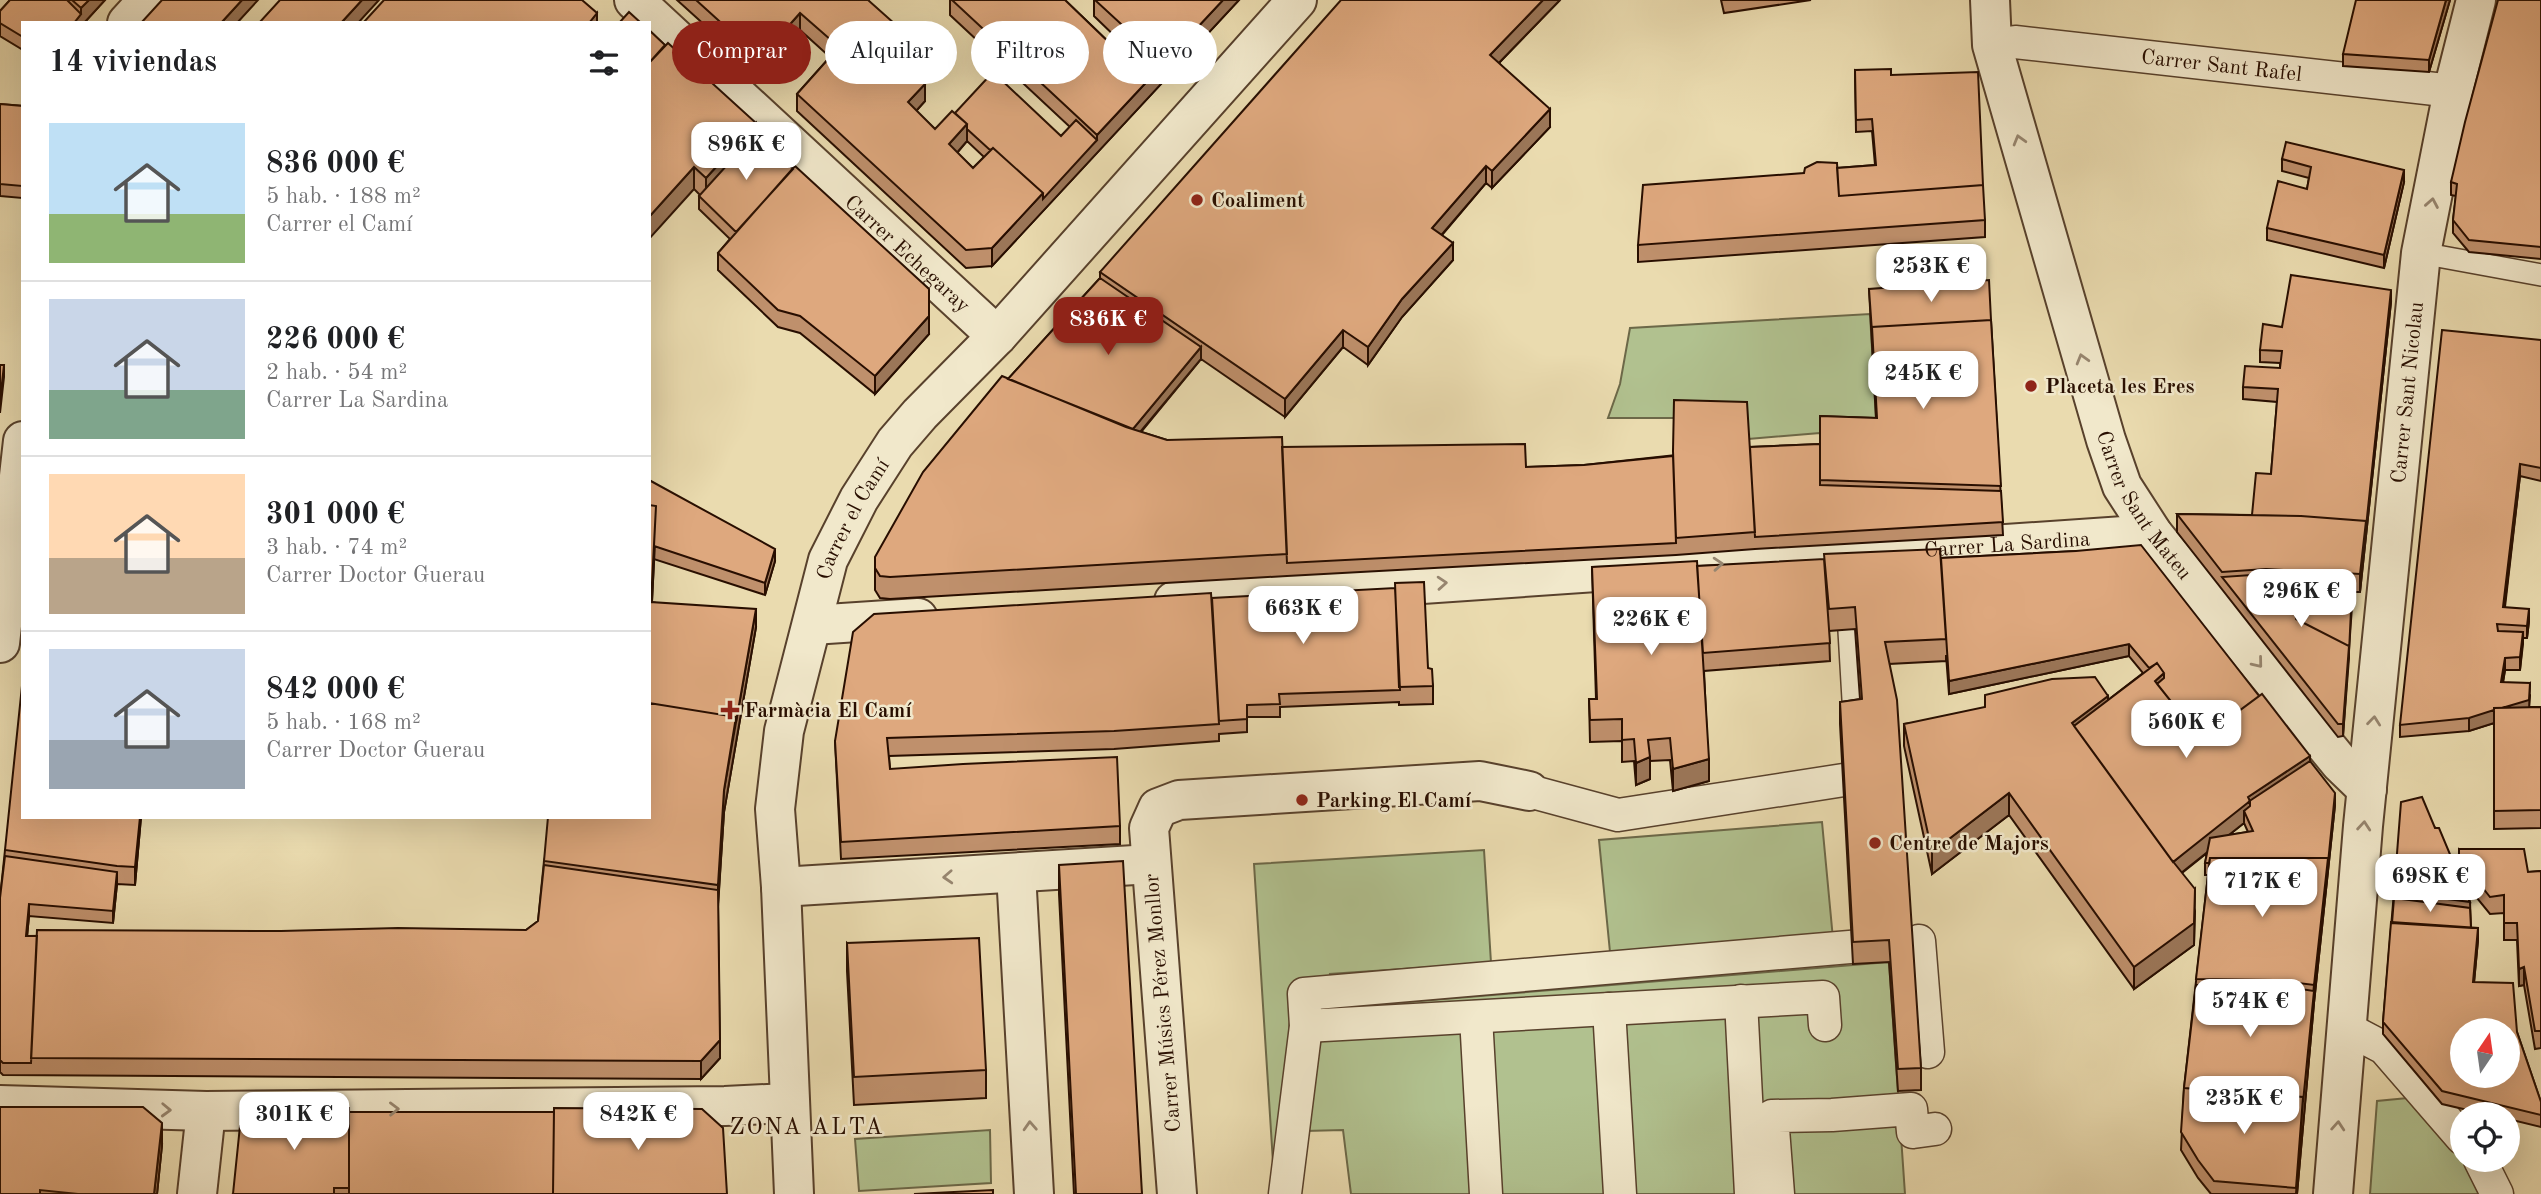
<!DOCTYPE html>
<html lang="es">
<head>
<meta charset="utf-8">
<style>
  :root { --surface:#fff; --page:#f2f2f2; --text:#202124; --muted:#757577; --line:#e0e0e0; --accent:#8f2418 }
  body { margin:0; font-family:"Old Standard TT",serif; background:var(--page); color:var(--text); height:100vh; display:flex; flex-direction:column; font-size:26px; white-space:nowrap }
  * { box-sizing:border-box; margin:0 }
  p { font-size:23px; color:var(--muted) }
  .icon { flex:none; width:38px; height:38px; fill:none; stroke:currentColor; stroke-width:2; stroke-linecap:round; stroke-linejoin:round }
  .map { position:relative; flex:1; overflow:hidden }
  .details { position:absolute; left:21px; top:21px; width:630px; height:798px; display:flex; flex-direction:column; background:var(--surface); border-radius:0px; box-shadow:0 7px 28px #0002 }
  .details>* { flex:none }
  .guide { position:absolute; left:672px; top:21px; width:665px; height:63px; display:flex; gap:14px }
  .needle { width:46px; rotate:13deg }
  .controls { position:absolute; left:2450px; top:1018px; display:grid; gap:14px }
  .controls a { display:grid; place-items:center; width:70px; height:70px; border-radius:50%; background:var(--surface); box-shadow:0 7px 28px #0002; font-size:35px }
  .price { position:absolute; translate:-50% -60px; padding:0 16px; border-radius:14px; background:#fff; color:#222; font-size:23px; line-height:46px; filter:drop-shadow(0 2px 4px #0008) }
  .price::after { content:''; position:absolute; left:50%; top:42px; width:21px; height:16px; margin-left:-10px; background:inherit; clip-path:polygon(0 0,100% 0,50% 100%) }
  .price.selected { background:var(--accent); color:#fff }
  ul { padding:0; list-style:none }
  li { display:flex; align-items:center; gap:21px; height:175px; padding:0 28px }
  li+li { border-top:2px solid var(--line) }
  li span { display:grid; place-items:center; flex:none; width:196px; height:140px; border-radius:0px; color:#555 }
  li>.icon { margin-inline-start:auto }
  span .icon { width:84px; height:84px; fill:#fffc; stroke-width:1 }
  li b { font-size:30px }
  h2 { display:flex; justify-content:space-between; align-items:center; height:84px; padding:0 28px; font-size:30px }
  .chip { padding:0 24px; border-radius:32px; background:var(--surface); box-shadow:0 7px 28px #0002; font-size:24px; line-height:63px }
  .chip.selected { background:var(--accent); color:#fff }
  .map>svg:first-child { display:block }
</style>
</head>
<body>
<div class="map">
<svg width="2541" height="1194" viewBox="0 0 2541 1194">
  <rect width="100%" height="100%" fill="#eadbaf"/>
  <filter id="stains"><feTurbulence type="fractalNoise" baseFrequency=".00286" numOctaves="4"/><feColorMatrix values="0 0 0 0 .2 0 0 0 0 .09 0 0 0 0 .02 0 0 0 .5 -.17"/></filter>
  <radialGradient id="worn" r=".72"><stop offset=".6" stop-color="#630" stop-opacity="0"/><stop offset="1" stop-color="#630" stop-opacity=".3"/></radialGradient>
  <path fill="#b1c18f" stroke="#6c6848" stroke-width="2" d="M1870 314 1877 435 1820 433 1748 439 1674 418H1608L1620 384 1630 328Z
    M1822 822 1833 939 1610 952 1599 840Z
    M1484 850 1491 963 1330 974 1335 1008 1889 962 1905 1194H1351L1343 1130 1305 1131 1275 1194 1254 864Z
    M2418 1097 2462 1148V1160H2472L2490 1194H2370L2377 1101Z
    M990 1130 991 1183 859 1191 855 1139Z"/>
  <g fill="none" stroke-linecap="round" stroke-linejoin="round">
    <defs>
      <path id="service" d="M2421 253 2541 275"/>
      <g id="pedestrian">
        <path id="s1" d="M1992 45 2015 42 2453 91"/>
        <path d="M1852 588 1861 742"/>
        <path d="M1529 791 1618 815 1863 777"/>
        <path d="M1919 941 1928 1052"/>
        <path d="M1741 1001 1751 1194"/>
        <path d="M1609 1009 1620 1194"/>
        <path d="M1476 1017 1486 1194"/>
        <path d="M1306 1026 1823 997 1825 1025"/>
        <path d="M2346 1028 2384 1048 2462 1138"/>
        <path d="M2480 1160 2497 1194"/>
        <path d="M1285 1194 1306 1026 1304 994 1873 945 1872 923"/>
        <path d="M1778 1194 1772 1116 1832 1115 1911 1109 1913 1132 1935 1129"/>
      </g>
      <g id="minor">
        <path id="s2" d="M634 0 997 336"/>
        <path id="s3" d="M1990 0 1992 45 2106 440 2122 486 2153 534 2340 763 2367 789"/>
        <path d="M127 23 148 0"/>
        <path id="s4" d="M1174 601 2153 534"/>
        <path d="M812 625 918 618"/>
        <path d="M0 643 23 441"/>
        <path d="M1016 873 1034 1194"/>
        <path d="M781 887 1151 864"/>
        <path d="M0 1105 206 1111 725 1106 788 1103"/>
        <path d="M197 1194 206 1111"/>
        <path d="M1177 1194 1149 828 1158 808 1179 800 1480 781 1529 791"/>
        <path id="s5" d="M2333 1194 2363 826 2421 253 2453 91 2476 0"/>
      </g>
      <g id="tertiary">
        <path id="s6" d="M794 1194 781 887 775 809 784 731 828 560 859 499 895 443 920 414 997 336 1297 0"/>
      </g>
    </defs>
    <use href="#service" stroke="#58412c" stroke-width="24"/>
    <use href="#pedestrian" stroke="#58412c" stroke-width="35"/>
    <use href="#minor" stroke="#58412c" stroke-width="42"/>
    <use href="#tertiary" stroke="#58412c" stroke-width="42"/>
    <use href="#service" stroke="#f1e8cb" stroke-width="21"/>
    <use href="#pedestrian" stroke="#f1e8cb" stroke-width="32"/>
    <use href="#minor" stroke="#f1e8cb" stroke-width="38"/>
    <use href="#tertiary" stroke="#f1e8cb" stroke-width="38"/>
  </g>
  <path fill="#bf906c" stroke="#280e00" stroke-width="2" fill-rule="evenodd" d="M10 0H105L84 23H23V50L0 36V11Z
    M677 0H868L932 74 925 83V101L916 111 935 129 955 113 1061 136 1070 127 950 15V0H1065L1118 51 1124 45 1094 16V0H1239L992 266 966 268 797 111V94L830 57 800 30 760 75ZM967 141 984 157 973 168 957 153Z
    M1560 0 1499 63 1550 127 1492 188 1486 183 1442 235 1453 260 1402 317 1368 365 1343 347 1285 417 1201 359 1141 432 1167 440 1282 447 1526 467 1584 465 1750 447 1820 444V416L1876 418 1869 289 1991 320 2003 535 1755 549 1676 555 1287 576 890 599 880 598 875 590V568L1008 379 1100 278V272Z
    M1721 0H1811L1724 13Z
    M2450 0 2429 72 2343 66V54Z
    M2541 0V259L2469 252 2453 233V220L2456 196 2451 195V182Z
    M649 30 756 133 929 334 875 394 800 333 778 327 718 270V253L730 239 699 209V196L700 195 694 189Z
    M1855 70 1891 75 1985 220V237L1638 262V245L1804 173 1837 168 1875 165 1872 131 1856 132Z
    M0 104 23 106 22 198 0 196Z
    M2282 159 2404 182 2384 268 2267 240V228L2307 189 2309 178 2282 171Z
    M2391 302 2360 592H2353L2343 736 2338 737 2177 532V514L2252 515 2271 474 2277 402 2243 399V387L2280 368V363L2260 362V350L2282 327Z
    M2541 340V481L2520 476 2505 607 2529 621 2527 638H2523L2520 670H2505L2503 682 2530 695 2529 707H2541V828L2494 829V723L2469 731 2400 737V725Z
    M649 480 775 561 765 595 654 559 652 602 756 627 724 812 718 904 720 1058 701 1079 3 1075 0 1072V898L5 850 141 817 135 885 117 884 113 923 29 916 27 936 526 930 538 921 544 861Z
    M2076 551 2310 761 2335 805 2314 1003 2297 1194H2211L2198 1178 2181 1150 2184 1088 2208 875H2205V863L2207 853 2182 873 2195 911 2194 945 2134 989 2009 815 1932 874 1904 746V724L2108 700 2143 673 2129 656 1949 694 1946 655V661L1889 664 1921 1068V1090L1898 1091 1889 962 1853 964 1840 724V702L1860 699 1855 629 1829 631 1830 661 1704 671 1709 781 1673 791 1670 760 1650 761V779L1636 785 1634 761 1622 762V741L1590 742 1589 699H1596L1592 567 1697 566 1941 558ZM2244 823 2248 832 2229 835Z
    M1212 598 1428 668 1433 686V704L1399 705V702L1280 707V717H1247V732L1219 734V741L1114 749 889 756 890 769 1120 826V844L841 859 835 741Z
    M2435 828 2470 902 2471 928 2478 940 2474 982 2517 1032 2541 1102V1127L2508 1119V1115H2489L2442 1104 2383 1034V1022L2394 892Z
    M2459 849 2528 872 2541 871V1048L2535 1049 2524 985 2519 986 2517 940H2504V913L2490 914 2459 876Z
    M1059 865 1142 1194H1074L1059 894Z
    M847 943 986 1070V1098L854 1105 847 971Z
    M349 1112V1194H233Z
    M162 1145 157 1194H0Z"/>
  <path fill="#9b7658" stroke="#280e00" stroke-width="2" d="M89 0H105L84 23H74L81 14V8Z
    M242 0H258L237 23H221Z
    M362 0H379L358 23H341Z
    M1223 0H1239L992 266V248L1043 193 1097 140V135Z
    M1543 0H1560L1490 72V55Z
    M2446 0H2450L2429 72V60Z
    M597 13V23H589Z
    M800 13V30L760 75V58Z
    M932 57V74L916 93V76Z
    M925 84V101L908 120V102Z
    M1550 109V127L1492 188V171Z
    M756 123V145L706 200V178Z
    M967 124V141L949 162V144Z
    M1486 166V183L1432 246V228Z
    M694 167V189L649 239V217Z
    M2404 170V182L2384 268V255Z
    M1453 243V260L1402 317 1368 365V347L1402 299Z
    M2391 290V302L2360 592V574Z
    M929 316V334L875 394V376Z
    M1343 330V347L1285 417V399Z
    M1201 347V359L1126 449V437Z
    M4 365V377L0 413V401Z
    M2520 464V476L2503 619V607Z
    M656 506V524L651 620V602Z
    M775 549V561L765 595V583Z
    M756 609V627L724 812 718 907V885L724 790Z
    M2529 609V621L2527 638V626Z
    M2523 632V644L2520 670V657Z
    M2129 644V656L1949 694V681Z
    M2349 646V658L2343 736V724Z
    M2505 658V670L2501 694V682Z
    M2164 673V690L2152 684Z
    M2530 683 2529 712 2469 731V718Z
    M2108 696V718L2080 739 2072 723Z
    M2310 756V773L2244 811V823L2171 881V864L2248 797Z
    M1650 757V779L1636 785V763Z
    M1709 759V781L1673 791V769Z
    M2009 793V815L1932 874V852Z
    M2335 793V805L2314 1003 2297 1194H2296L2303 1097 2314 985Z
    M140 817H141L135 885V867Z
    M117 872V884L113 923V911Z
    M2195 889 2194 945 2134 989V967Z
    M29 904V916L26 948V936Z
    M2478 928V940L2473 994V982Z
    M2524 967V985L2519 986V969Z
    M720 1040V1058L701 1079V1061Z
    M162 1123V1145L157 1194H154Z"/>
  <path fill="#dea87e" stroke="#280e00" stroke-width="2" fill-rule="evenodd" d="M10 0H67L81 14 74 23H23V37L0 23V11Z
    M72 0H89L81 8Z
    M162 0H242L221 23H141Z
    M280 0H362L341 23H259Z
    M384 0H582L597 13 589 23H363Z
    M696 0H868L932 57 916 76 925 84 908 102 935 129 952 111 967 124 949 144 973 168 993 148 1043 193 992 248 966 250 797 94 839 47 800 13 760 58Z
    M952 0H1065L1118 51 1133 35 1095 0H1223L1097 135Z
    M1341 0H1543L1490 55 1550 109 1492 171 1486 166 1432 228 1453 243 1402 299 1368 347 1343 330 1285 399 1100 272Z
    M2356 0H2446L2429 60 2343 54Z
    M2498 0H2541V247L2469 240 2453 220 2457 184 2451 182 2465 122Z
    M629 12 641 23H619Z
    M649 30 665 45 649 63Z
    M668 43 756 123 706 178 694 167 649 217V63Z
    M1891 69V75L1978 72 1983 185 1839 196 1837 168 1876 165 1872 119 1856 120 1855 70Z
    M993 72 1061 136 1076 120 1097 140 1043 199V193L993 148 990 150 967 129V124L955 113Z
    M0 104 23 106 22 186 0 184Z
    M756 133 793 169 736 232 699 196Z
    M2286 142 2404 170 2384 255 2267 228 2278 181 2307 189 2311 167 2282 159Z
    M1817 162 1837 163 1839 196 1983 185 1985 220 1638 245 1643 185 1804 173 1805 168Z
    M795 166 929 289V316L875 376 800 316 778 310 718 253Z
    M2291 275 2391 290 2366 527V521L2301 516 2252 515 2256 473 2271 474 2278 389 2243 387 2245 366 2280 368 2282 351 2260 350 2263 324 2282 327Z
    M1100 278 1201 347 1133 429 1008 379Z
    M1989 280 1991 320 1872 327V332L1869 289Z
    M1991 320 2001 486 1820 480V416L1877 418 1872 327Z
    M2442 330 2541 340V468L2520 464 2503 607 2529 609 2527 626 2497 624 2498 631 2523 632 2520 657 2505 658 2501 682 2530 683 2529 700 2502 708H2494V710L2469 718 2400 725Z
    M0 365H4L0 401Z
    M1002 376 1126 427 1167 440 1282 437 1287 554 890 577 880 576 875 568V557L923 472Z
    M1674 400 1747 402 1755 532 1676 538 1673 451Z
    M1525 444 1526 467 1584 465 1673 456 1676 543 1287 563 1282 447Z
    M1820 444V485L2001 491 2003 522 1755 537 1750 447Z
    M649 480 775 549 765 583 654 546 656 506 649 505Z
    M649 505 656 506 651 602 756 609 736 722V717L649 703Z
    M2177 514 2301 516 2366 521 2360 574 2266 569 2222 572Z
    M2141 545 2259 696 2201 739 2157 684 2164 678V673L2157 663 2149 668 2129 644 1949 681 1941 558 2076 551Z
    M1940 549 1946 639 1885 642 1897 700 1921 1068 1898 1069 1889 940 1853 942 1840 702 1862 699 1855 607 1829 609 1824 554Z
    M1824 559 1830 643 1703 653 1697 566Z
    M1697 561 1709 759 1673 769 1670 738 1648 740 1650 757 1636 763 1634 739 1622 740V719L1590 720 1589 699H1597L1592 567Z
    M2266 574 2353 580 2351 604 2295 603 2296 619 2349 646 2343 724H2338L2222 577Z
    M1424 582 1428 668 1432 669 1433 686 1399 687 1395 583Z
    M1395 588 1400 690 1279 694 1280 704 1247 705V719L1219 721 1212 598Z
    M1211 593 1219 724 1114 731 887 738 890 769 963 764 1117 757 1120 826 841 842 835 741 853 632 874 614Z
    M2296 609 2351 610 2349 652V646L2296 619Z
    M2157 663 2164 673 2155 681 2201 739 2262 694 2310 756 2248 797 2250 801 2173 862 2074 726Z
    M23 676V817H140L135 867 117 866 5 850Z
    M2095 677 2108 696 2072 723 2171 859 2195 889 2194 923 2134 967 2009 793 1932 852 1904 724 1985 707V695L2052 679Z
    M649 703 736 717 724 790 718 885 544 861 548 817H649Z
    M2541 707V810L2494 811V708Z
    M2310 761 2335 793 2328 863V858H2210L2209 863H2205L2210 838 2253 831 2244 811 2250 806V801L2248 802Z
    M2422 797 2435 828H2439L2470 902 2394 892 2401 802Z
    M2459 849H2524L2528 872 2541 871V1031H2535L2524 967 2519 969 2517 923H2504V895L2490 897 2459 858Z
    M5 856 117 872 113 911 29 904 26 936H37L31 1063H3L0 1060V898Z
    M2210 858H2328L2314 985 2274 980 2196 979Z
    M1123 861 1142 1194H1076L1059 865Z
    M544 865 718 890 720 1040 701 1061 31 1058 37 930 281 931 398 928 526 930 538 921Z
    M2394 898 2470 908 2471 928 2392 923Z
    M2391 922 2478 928 2473 982 2513 983 2517 1032 2541 1102V1115L2442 1091 2383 1022ZM2462 1031H2508V1076H2462Z
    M979 938 986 1070 854 1077 847 943Z
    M2196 985H2274L2314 991 2303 1102V1097L2184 1088Z
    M2184 1088 2303 1097 2296 1188 2214 1181 2198 1160 2181 1132Z
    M0 1107H143L162 1123 154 1194H78L40 1190V1194H0Z
    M261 1108H349V1188H334V1194H233L240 1126Z
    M554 1108 702 1109 723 1128 727 1194H553Z
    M349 1112H554L553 1194H349Z
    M993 1190V1194H914Z"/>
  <defs><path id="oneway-chevron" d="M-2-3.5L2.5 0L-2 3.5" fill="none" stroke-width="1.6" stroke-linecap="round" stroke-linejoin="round" transform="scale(1.75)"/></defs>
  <g stroke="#978670">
    <use href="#oneway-chevron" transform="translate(2019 140) rotate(-106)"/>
    <use href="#oneway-chevron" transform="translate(2432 203) rotate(-80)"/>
    <use href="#oneway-chevron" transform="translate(2082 359) rotate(-106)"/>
    <use href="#oneway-chevron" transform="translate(1718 564) rotate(-4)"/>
    <use href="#oneway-chevron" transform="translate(1442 583) rotate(-4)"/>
    <use href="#oneway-chevron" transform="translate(2258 663) rotate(51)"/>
    <use href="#oneway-chevron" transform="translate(2374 721) rotate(-84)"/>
    <use href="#oneway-chevron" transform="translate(2364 826) rotate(-85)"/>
    <use href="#oneway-chevron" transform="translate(948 877) rotate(177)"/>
    <use href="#oneway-chevron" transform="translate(394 1109) rotate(-1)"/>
    <use href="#oneway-chevron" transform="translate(166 1110) rotate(2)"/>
    <use href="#oneway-chevron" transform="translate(1030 1126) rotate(-93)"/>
    <use href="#oneway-chevron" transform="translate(2338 1126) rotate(-86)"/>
  </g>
  <g fill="#8f2418" stroke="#f1e8cb" stroke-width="2.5">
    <circle cx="1197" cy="200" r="7"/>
    <circle cx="2031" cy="386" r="7"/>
    <path d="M726.5 699.5h7v7h7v7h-7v7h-7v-7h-7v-7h7z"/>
    <circle cx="1302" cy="800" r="7"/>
    <circle cx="1875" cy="843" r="7"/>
  </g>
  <g text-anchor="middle" stroke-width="5" stroke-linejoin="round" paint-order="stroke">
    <g font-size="21" fill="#280e00" stroke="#f1e8cb">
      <text dy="7" stroke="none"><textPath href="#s1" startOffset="231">Carrer Sant Rafel</textPath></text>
      <text dy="7" stroke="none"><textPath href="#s2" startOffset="373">Carrer Echegaray</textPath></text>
      <text dy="7" stroke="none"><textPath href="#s5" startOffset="805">Carrer Sant Nicolau</textPath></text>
      <text dy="7" stroke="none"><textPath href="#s3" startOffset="532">Carrer Sant Mateu</textPath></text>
      <text dy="7" stroke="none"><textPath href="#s6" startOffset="688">Carrer el Camí</textPath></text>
      <text dy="7" stroke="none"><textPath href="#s4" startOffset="835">Carrer La Sardina</textPath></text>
      <text transform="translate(1162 1003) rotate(-95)" y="7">Carrer Músics Pérez Monllor</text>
    </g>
    <g font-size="21" font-weight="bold" fill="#280e00" stroke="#f1e8cb" text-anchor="start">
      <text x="1211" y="207">Coaliment</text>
      <text x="2045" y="393">Placeta les Eres</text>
      <text x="744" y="717">Farmàcia El Camí</text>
      <text x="1316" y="807">Parking El Camí</text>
      <text x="1889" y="850">Centre de Majors</text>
    </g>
    <g font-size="23" letter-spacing="2" fill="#280e00" stroke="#f1e8cb">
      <text x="807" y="1134">ZONA ALTA</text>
    </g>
  </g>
  <rect width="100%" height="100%" filter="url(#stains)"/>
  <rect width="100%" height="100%" fill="url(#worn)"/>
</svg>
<div class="controls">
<a><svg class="needle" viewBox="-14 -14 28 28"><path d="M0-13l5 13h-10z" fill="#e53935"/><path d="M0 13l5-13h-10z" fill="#757577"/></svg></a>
<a><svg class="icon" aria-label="locate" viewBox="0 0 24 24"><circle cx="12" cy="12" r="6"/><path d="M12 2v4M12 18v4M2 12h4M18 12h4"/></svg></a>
</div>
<b class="price" style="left:746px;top:182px">896K €</b>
<b class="price" style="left:1931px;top:304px">253K €</b>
<b class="price selected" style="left:1108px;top:357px">836K €</b>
<b class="price" style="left:1923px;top:411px">245K €</b>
<b class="price" style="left:2301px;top:629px">296K €</b>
<b class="price" style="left:1303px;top:646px">663K €</b>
<b class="price" style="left:1651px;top:657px">226K €</b>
<b class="price" style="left:2186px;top:760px">560K €</b>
<b class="price" style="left:2430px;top:914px">698K €</b>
<b class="price" style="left:2262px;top:919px">717K €</b>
<b class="price" style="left:2250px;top:1039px">574K €</b>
<b class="price" style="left:2244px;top:1136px">235K €</b>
<b class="price" style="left:294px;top:1152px">301K €</b>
<b class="price" style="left:638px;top:1152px">842K €</b>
<div class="guide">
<a class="chip selected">Comprar</a>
<a class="chip">Alquilar</a>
<a class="chip">Filtros</a>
<a class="chip">Nuevo</a>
</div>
<section class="details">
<h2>14 viviendas<svg class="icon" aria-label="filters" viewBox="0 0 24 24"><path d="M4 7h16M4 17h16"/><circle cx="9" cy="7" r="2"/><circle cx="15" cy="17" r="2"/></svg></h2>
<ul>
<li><span style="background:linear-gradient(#bfe0f5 65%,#8fb573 0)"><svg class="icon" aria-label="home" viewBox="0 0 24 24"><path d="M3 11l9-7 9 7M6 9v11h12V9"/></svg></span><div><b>836 000 €</b><p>5 hab. · 188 m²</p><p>Carrer el Camí</p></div></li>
<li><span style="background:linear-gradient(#c9d6e8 65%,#7fa58c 0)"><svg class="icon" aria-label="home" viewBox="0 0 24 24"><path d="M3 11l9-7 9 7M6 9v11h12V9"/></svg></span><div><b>226 000 €</b><p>2 hab. · 54 m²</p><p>Carrer La Sardina</p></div></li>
<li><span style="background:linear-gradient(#ffd9b3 60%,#b9a48a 0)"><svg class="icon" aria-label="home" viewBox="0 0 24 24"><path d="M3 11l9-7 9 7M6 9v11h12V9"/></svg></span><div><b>301 000 €</b><p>3 hab. · 74 m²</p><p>Carrer Doctor Guerau</p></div></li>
<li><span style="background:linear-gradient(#c9d6e8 65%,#9aa5b1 0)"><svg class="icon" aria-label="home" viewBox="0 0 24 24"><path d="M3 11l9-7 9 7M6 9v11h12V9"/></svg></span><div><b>842 000 €</b><p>5 hab. · 168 m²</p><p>Carrer Doctor Guerau</p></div></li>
</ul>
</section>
</div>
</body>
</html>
